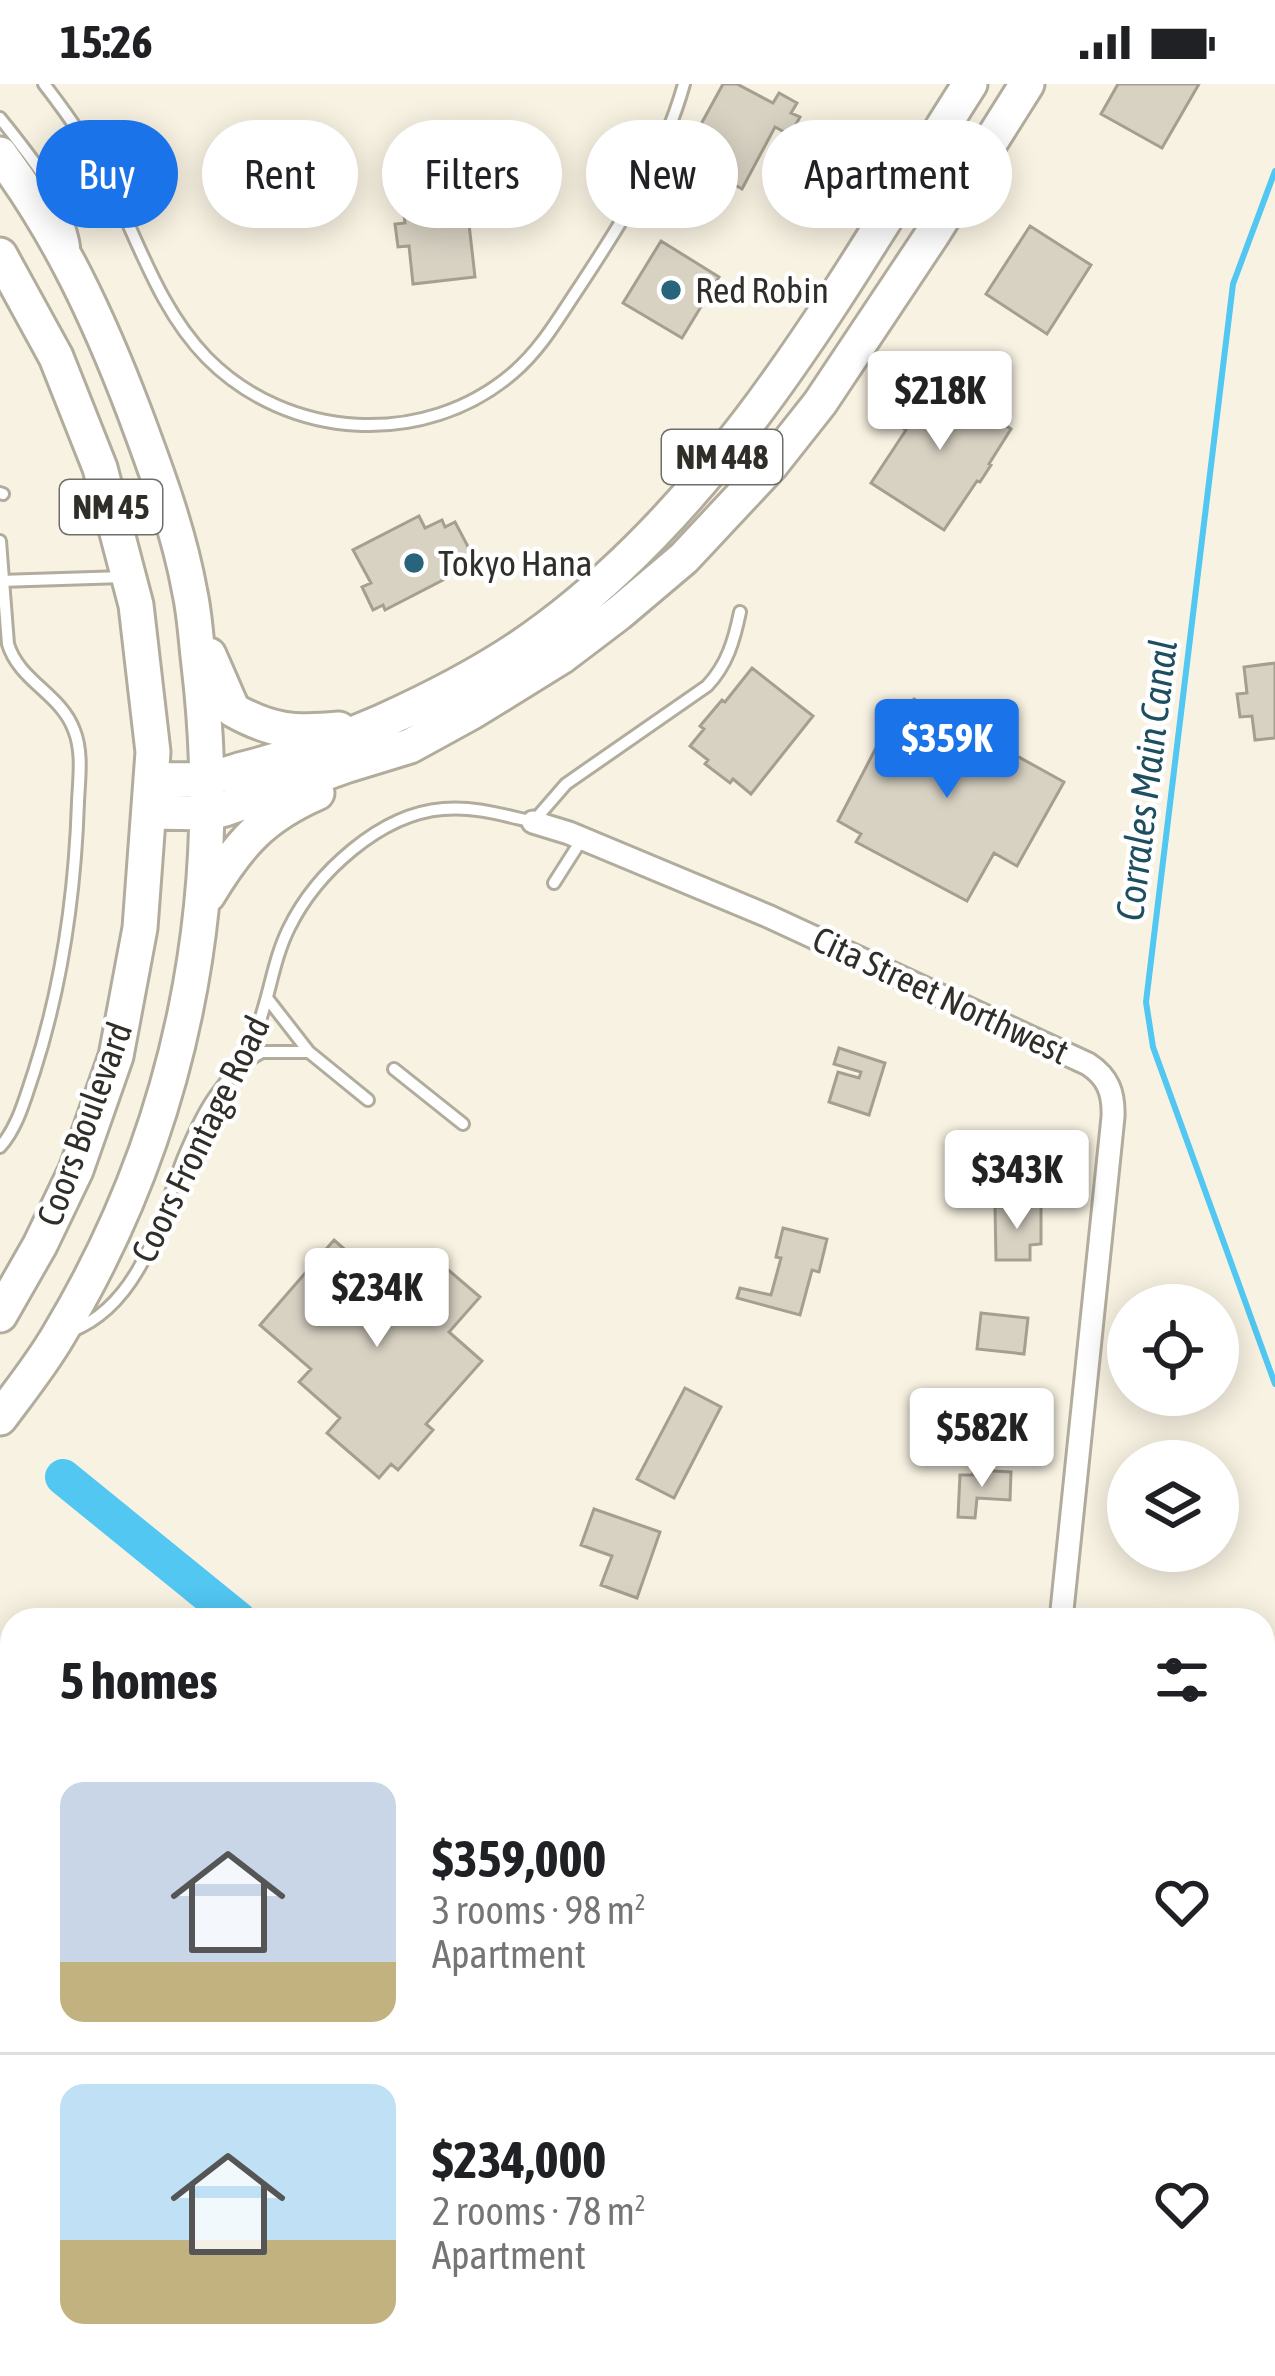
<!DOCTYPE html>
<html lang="en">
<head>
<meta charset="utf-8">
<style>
  :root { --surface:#fff; --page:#f2f2f2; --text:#202124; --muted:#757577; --line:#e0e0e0; --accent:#1a73e8 }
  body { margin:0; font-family:"Asap Condensed",sans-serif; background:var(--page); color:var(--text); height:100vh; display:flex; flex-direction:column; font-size:45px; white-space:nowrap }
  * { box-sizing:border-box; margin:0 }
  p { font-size:39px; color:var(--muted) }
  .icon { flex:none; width:66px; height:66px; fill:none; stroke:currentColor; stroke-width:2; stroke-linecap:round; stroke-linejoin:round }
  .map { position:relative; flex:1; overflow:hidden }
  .panel { position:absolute; left:0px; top:1524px; width:1275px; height:768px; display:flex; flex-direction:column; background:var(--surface); border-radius:36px 36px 0 0; box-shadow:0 6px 30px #0003 }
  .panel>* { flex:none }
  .banner { position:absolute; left:36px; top:36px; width:1203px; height:108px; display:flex; gap:24px }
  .fabs { position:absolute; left:1107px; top:1200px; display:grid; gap:24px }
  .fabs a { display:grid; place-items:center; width:132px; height:132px; border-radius:50%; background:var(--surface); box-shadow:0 6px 30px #0003; font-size:60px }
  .price { position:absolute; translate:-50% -102px; padding:0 27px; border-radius:12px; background:#fff; color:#222; font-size:39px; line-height:78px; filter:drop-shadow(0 3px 6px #0008) }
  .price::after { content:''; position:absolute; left:50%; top:72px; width:36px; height:27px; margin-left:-18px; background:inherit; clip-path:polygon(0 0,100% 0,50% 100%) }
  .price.selected { background:var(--accent); color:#fff }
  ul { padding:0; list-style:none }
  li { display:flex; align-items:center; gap:36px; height:300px; padding:0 60px }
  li+li { border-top:3px solid var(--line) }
  li span { display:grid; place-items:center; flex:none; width:336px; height:240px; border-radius:24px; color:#555 }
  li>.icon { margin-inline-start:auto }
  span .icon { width:144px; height:144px; fill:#fffc; stroke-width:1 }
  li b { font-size:51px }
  h2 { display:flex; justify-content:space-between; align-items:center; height:144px; padding:0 60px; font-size:51px }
  .tag { padding:0 42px; border-radius:54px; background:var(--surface); box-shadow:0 6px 30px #0003; font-size:42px; line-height:108px }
  .tag.selected { background:var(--accent); color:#fff }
  .status { display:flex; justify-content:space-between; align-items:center; height:84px; padding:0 60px; background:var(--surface); direction:ltr }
  .status svg { height:33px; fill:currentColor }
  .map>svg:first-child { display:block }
</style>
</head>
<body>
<div class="status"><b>15:26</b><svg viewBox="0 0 49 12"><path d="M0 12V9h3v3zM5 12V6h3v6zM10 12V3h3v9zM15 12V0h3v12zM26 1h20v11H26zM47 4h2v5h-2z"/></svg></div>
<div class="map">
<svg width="1275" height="2292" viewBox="0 0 1275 2292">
  <rect width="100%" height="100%" fill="#f8f2e2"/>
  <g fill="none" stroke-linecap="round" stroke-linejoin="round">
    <path stroke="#51c7f2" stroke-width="6" d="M1275 87 1233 200 1146 918 1153 963 1275 1300"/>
    <path stroke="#51c7f2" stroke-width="36" d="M63 1393 239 1536
      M1248 2280 1265 2292"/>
  </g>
  <path fill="#d8d2c3" stroke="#a49f90" stroke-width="3" d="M723 0H737L773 19 779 9 797 19 791 29 800 33 790 51 775 43 742 105 716 90 722 79 704 69 709 61 694 53Z
    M1118 0H1199L1162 64 1101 30Z
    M465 105 475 193 413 200 409 162 398 163 395 140 405 139 402 112Z
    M1030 142 1091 181 1047 250 986 210Z
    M661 157 719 193 682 254 623 219Z
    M925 297 935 304 939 297 1011 345 989 380 991 381 980 398 977 397 944 446 871 399 906 346 897 340Z
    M419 432 425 444 442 436 445 443 455 438 473 472 467 475 470 482 385 526 383 521 373 526 362 503 371 499 353 466Z
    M1275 579V654L1255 656 1252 632 1240 633 1237 610 1247 609 1244 583Z
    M752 584 813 632 751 710 733 695 730 699 705 680 708 676 690 662 704 645 700 642 722 616 725 618Z
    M914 615 1064 698 1017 782 994 769 967 817 856 758 861 750 838 737 892 633 901 637Z
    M839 964 885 979 869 1031 829 1018 838 988 859 994 861 988 834 980Z
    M1041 1122V1160L1030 1161V1176H996L995 1123Z
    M783 1144 827 1155 819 1188 812 1186 800 1231 737 1214 740 1204 771 1211 781 1174 776 1173Z
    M334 1156 384 1200 388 1196 395 1201 425 1166 480 1213 449 1248 482 1277 426 1340 433 1346 398 1386 391 1380 379 1394 327 1349 340 1334 299 1298 311 1285 260 1241Z
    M981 1229 1028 1234 1024 1270 977 1265Z
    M685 1304 721 1323 674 1414 637 1395Z
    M973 1386 1011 1388 1010 1416 977 1414 975 1434 958 1433 960 1391H973Z
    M594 1425 660 1448 637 1514 601 1501 612 1472 581 1461Z
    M989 1527V1536H910V1528Z
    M0 1586 12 1596V1627L0 1642Z
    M1271 1726H1275V1814L1269 1813V1829L1263 1828V1788H1269Z
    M4 1780 12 1787V1836L0 1850V1786Z
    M1268 1896H1275V1957H1267Z
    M0 2091 12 2114V2182L9 2184 12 2202 0 2207Z
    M828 2280H890L883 2292H848Z"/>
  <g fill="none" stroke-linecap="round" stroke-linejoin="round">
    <defs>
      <path id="service" d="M44 0C68 31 91 63 109 99 139 158 159 225 207 274 288 356 424 365 513 289 542 264 559 233 580 202 622 138 663 75 684 0
        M0 34C30 72 66 114 74 162
        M0 409 3 410
        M0 457 8 560C19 597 61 610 74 646 83 668 79 695 78 718 75 810 62 901 34 988 25 1014 18 1043 0 1063
        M0 497 123 493
        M554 799 582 755
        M267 914 309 968 368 1016
        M243 979 262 968H309
        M394 985 463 1040
        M72 1247C140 1220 160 1137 183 1075 191 1056 200 1035 211 1018 225 997 242 980 252 957 269 921 271 880 289 844 316 789 380 730 443 725 474 722 503 731 533 738L566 700 707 602C727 581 734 557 740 528"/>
      <path id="minor" d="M533 738 569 749 770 833 1088 980C1108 993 1114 1009 1113 1033L1061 1536
        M0 1903 12 1900
        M0 2260 12 2255
        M663 2280 681 2292
        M250 2292 255 2280
        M527 2292 532 2280"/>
      <path id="primary" d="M0 70C59 149 99 235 134 327 156 386 179 447 190 509 195 532 196 557 199 581 227 817 181 1048 58 1252 41 1281 20 1307 0 1334
        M0 171 56 273 100 384 136 521 153 668 140 844 116 972 76 1086 40 1161 0 1231
        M209 571 233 626C272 648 295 649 339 645
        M153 696C171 695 190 697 208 694 220 693 232 688 243 685 290 673 336 658 381 638 439 612 497 582 547 544 733 405 847 192 970 0
        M150 728 209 729 225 725 348 681 410 662 472 628 561 573 619 529 684 474 771 381 820 319 932 151 1027 0
        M208 811C238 761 262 733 317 709"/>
    </defs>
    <use href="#service" stroke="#b1ac9c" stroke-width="16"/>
    <use href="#minor" stroke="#b1ac9c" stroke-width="27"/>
    <use href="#primary" stroke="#b1ac9c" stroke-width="39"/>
    <use href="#service" stroke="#fff" stroke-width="10"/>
    <use href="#minor" stroke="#fff" stroke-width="21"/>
    <use href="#primary" stroke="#fff" stroke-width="33"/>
  </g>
  <g fill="#28657c" stroke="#fff" stroke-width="4.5">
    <circle cx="671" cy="206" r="12"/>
    <circle cx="414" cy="479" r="12"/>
  </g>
  <g text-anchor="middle" stroke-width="9" stroke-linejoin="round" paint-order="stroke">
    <g fill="#fff" stroke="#6e6d68" stroke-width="3">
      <rect x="662" y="346" width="120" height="54" rx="9"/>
      <rect x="60" y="396" width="102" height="54" rx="9"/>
    </g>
    <g font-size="33" font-weight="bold" fill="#302e28">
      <text x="722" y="385">NM 448</text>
      <text x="111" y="435">NM 45</text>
    </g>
    <g font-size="36" fill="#302e28" stroke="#fff" text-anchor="start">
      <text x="695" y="219">Red Robin</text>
      <text x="438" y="492">Tokyo Hana</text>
    </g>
    <g font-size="36" fill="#302e28" stroke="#fff">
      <text transform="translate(941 911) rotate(25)" y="13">Cita Street Northwest</text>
      <text transform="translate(84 1040) rotate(-70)" y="13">Coors Boulevard</text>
      <text transform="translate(200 1055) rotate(-64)" y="13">Coors Frontage Road</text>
    </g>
    <g font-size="39" font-style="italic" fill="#1e4f61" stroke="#fff">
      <text transform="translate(1146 696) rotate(-83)" y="14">Corrales Main Canal</text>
    </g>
  </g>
</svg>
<div class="fabs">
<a><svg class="icon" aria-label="locate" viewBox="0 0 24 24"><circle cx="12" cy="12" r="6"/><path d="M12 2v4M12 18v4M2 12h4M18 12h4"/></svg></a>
<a><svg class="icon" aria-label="layers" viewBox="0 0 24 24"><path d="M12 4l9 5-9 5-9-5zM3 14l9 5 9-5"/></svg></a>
</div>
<b class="price" style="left:940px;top:369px">$218K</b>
<b class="price selected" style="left:947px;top:717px">$359K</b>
<b class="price" style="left:1017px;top:1148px">$343K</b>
<b class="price" style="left:377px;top:1266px">$234K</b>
<b class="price" style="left:982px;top:1406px">$582K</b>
<div class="banner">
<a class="tag selected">Buy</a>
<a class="tag">Rent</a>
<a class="tag">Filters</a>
<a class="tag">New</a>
<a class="tag">Apartment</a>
</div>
<section class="panel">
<h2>5 homes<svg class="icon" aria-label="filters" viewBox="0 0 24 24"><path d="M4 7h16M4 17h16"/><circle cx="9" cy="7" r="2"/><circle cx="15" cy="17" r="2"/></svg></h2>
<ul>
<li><span style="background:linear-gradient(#c9d6e8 75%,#c2b280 0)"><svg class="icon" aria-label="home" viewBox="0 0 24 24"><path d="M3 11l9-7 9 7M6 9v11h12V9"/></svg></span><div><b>$359,000</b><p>3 rooms · 98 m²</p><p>Apartment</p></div><svg class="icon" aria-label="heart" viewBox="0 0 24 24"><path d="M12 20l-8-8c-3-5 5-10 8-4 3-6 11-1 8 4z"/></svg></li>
<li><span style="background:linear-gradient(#bfe0f5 65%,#c2b280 0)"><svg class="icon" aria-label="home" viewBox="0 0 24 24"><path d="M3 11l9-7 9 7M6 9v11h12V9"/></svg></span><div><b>$234,000</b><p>2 rooms · 78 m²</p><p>Apartment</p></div><svg class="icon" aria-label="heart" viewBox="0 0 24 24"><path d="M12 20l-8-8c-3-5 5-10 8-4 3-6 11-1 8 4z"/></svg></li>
</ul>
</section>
</div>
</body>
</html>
